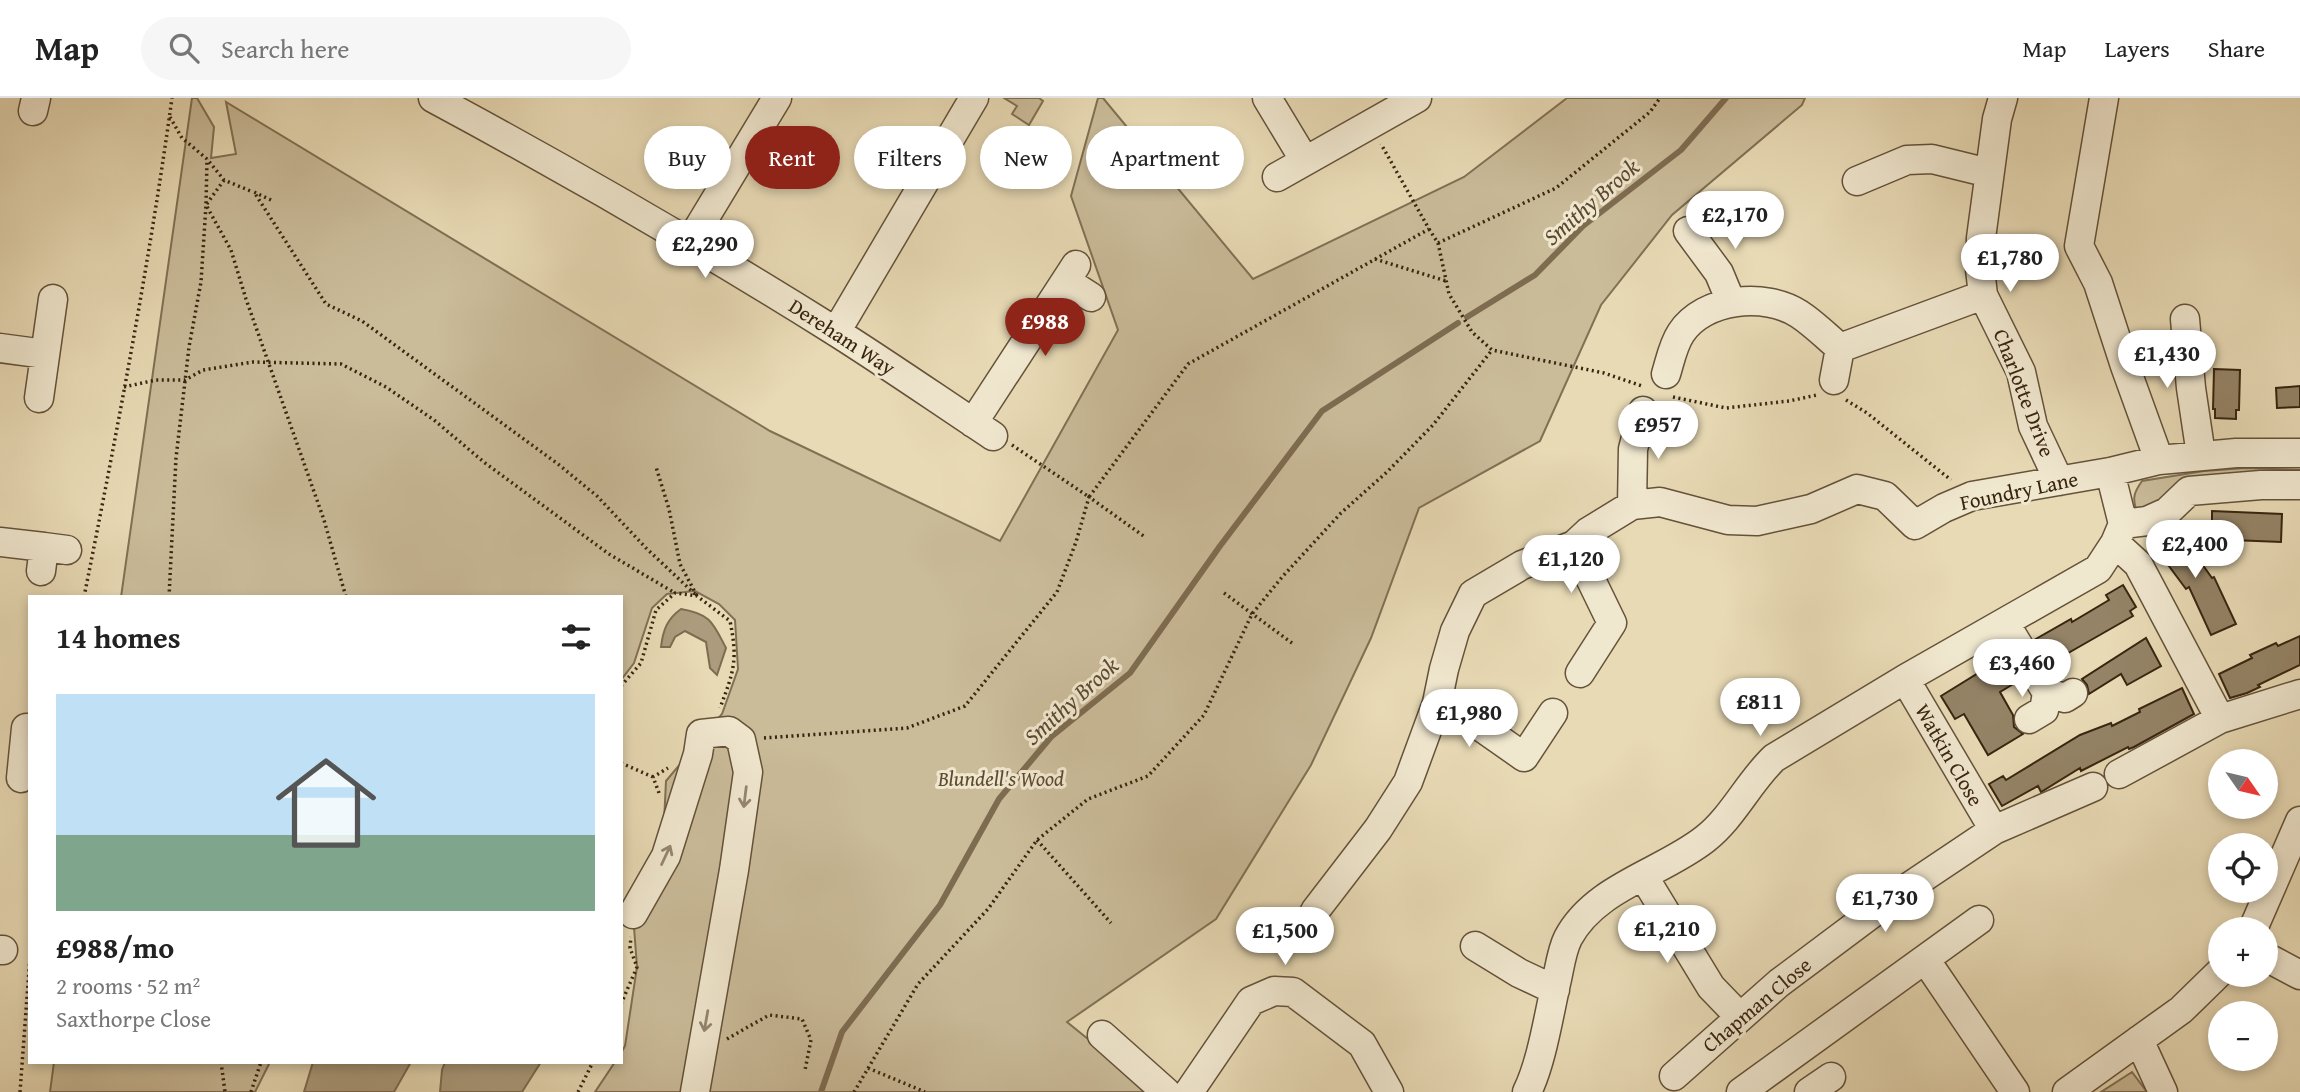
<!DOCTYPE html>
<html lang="en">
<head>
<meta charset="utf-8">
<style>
  :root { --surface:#fff; --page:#f6f6f6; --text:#222; --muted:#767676; --line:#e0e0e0; --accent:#8f2418 }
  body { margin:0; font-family:"Gentium Book Plus",serif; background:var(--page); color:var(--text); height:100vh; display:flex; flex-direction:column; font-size:26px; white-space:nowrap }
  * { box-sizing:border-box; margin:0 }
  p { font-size:23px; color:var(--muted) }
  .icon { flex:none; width:38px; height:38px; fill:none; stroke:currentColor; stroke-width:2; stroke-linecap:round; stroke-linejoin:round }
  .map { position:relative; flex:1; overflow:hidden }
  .panel { position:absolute; left:28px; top:497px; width:595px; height:469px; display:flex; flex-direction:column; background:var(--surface); border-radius:0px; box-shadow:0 4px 10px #0003 }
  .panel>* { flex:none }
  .banner { position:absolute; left:644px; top:28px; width:665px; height:63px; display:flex; gap:14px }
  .needle { width:46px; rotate:124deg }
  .buttons { position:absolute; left:2208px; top:651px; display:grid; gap:14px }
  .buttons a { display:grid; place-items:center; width:70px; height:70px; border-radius:50%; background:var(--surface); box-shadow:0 4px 10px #0003; font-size:35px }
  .price { position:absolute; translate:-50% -60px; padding:0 16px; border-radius:24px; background:#fff; color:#222; font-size:23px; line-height:46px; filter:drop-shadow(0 2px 4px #0008) }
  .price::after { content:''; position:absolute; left:50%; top:42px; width:21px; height:16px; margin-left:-10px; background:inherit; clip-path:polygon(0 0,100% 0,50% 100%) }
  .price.on { background:var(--accent); color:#fff }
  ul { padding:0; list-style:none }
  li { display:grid; align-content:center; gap:14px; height:371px; padding:0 28px }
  li span { display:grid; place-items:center; height:217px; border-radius:0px; color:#555 }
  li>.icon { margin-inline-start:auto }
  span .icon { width:126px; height:126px; fill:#fffc; stroke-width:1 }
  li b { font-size:30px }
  h2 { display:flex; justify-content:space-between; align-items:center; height:84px; padding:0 28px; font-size:30px }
  .pill { padding:0 24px; border-radius:32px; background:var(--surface); box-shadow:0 4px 10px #0003; font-size:24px; line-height:63px }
  .pill.on { background:var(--accent); color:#fff }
  header { display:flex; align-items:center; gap:42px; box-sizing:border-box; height:98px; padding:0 35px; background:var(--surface); border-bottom:2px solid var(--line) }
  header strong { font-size:33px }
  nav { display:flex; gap:38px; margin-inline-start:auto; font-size:24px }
  .search { width:490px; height:63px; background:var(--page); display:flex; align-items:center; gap:18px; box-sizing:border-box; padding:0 24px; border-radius:38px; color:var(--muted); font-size:26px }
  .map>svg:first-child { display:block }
</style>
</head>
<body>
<header>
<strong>Map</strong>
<div class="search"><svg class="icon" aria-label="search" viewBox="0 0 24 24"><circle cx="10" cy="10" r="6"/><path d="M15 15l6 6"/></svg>Search here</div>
<nav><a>Map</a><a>Layers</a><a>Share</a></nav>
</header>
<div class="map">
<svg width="2300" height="994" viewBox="0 0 2300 994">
  <rect width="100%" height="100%" fill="#e8dab5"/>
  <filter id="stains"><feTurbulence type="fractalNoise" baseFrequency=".00286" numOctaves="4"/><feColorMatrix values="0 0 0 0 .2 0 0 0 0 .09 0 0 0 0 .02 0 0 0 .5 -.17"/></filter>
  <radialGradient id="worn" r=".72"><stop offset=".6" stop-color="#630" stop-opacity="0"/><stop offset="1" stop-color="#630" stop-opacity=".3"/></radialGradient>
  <path fill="#cabb99" stroke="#817054" stroke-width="2" d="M192 0H197L214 29 211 60 236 56 226 4 770 333 1000 443 1118 232 1071 98 1098 0H1103L1253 181 1464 79 1567 0H1805L1802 7 1672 117 1601 207 1540 343 1419 410 1371 540 1311 667 1216 821 1067 924 1109 958 1147 994H595L615 964H621V955L625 948 637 869 633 816 662 765 666 683 722 616 738 571 735 522 719 506 695 493 667 496 652 510 634 565 621 582V499H121Z
    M1004 0H1039L1043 3 1029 27 1012 16 1017 8Z
    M2246 370 2300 372V381L2136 411C2132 399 2135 393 2142 383L2204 373Z
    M54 964H270L255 994H50Z
    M2132 974 2147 994H2101Z"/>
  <path fill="#ac9c7d" stroke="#7e6c51" stroke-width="2" d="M681 511C711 516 713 525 726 550L717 577 710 570 706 544 685 533 675 539 670 549H661C663 532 667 521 681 511Z
    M313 964H411L394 994H304Z
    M445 964H541L522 994H440L442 972Z"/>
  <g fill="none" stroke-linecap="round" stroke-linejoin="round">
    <path stroke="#7e6c51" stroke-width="6" d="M1467 219 1535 177 1583 128 1681 52 1726 0
      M821 994 842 934 940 807 999 701 1051 639 1130 575 1220 448 1322 313 1458 225"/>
  </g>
  <path fill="#948366" stroke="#382510" stroke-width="2" d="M2214 271 2240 272 2239 312H2236V321L2215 320V311H2213Z
    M2300 288V309L2277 310 2276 290Z
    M2212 413 2282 416 2281 444 2232 442V432H2212Z
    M2175 428 2212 480 2214 479 2236 526 2211 537 2189 489 2186 491 2151 444Z
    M2123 487 2136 509 2130 513 2133 518 2049 566 2034 542 2071 521 2072 524 2109 502 2106 497Z
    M2300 538V567L2258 587 2260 589 2247 595 2230 600 2219 576 2252 560 2250 557 2276 545 2278 548Z
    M2146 540 2161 568 2127 587 2121 576 2089 596 2087 587 2082 581Z
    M2006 558 2020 582 2000 594 2013 617 2014 629 2023 636 1988 657 1964 616 1955 621 1941 598Z
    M2182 590 2194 616 2134 649 2129 651 2128 649 2081 673 2080 670 2041 694 2038 688 2002 708 1989 686 2003 678 2006 682 2080 637 2111 625 2112 628 2140 614 2139 611Z"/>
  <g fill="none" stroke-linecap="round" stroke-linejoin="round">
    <defs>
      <path id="minor" d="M433 0C569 73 702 150 833 232 887 266 940 303 993 338
        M1267 0 1305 63
        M2003 0 1997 21 1981 140 1980 171 1983 197 2021 274 2033 328 2059 383
        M2104 0 2079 148 2098 185 2125 268 2159 362
        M33 13 36 0
        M1277 79 1417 0
        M1857 83 1907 62 1932 61 1989 75
        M1688 133 1719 175 1731 204
        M690 144 777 0
        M1066 183 1091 199
        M2185 221 2191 290 2201 357
        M836 234 974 0
        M0 250 45 256
        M1666 276C1670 263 1673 247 1681 235 1704 200 1765 194 1799 216 1813 225 1827 239 1840 250L1983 197
        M1834 282 1840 250
        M39 300 53 201
        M973 325 1076 167
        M1632 407 1633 351 1643 313
        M2123 426 2147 423 2167 414 2189 393 2261 387H2300
        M0 444 44 449
        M2115 445 2138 466 2220 621
        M1574 447 1612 525 1580 575
        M41 473 44 449 67 452
        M2005 525 2047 595 2065 600 2073 595
        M1905 581 1994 732
        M1437 605 1467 619 1524 659 1553 615
        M2029 621 2044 612 2047 595
        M2119 676 2220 621 2300 596
        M21 680 26 630
        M1644 779 1711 889 1739 918
        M1315 813 1378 731 1408 684 1437 605 1444 571 1455 533 1473 496 1522 467 1574 447 1588 434 1632 407 1660 404 1728 422 1757 423 1811 411 1857 391 1885 398 1915 427 1944 410 1972 398 2110 374 2159 362 2236 355H2300
        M633 816 666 758 698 656 701 636 729 633 741 642 748 674 734 772 695 994
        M2253 831 2300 723
        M1475 848 1519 875 1555 892
        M0 852H3
        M2266 859 2300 877
        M1925 861 2015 994
        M1102 937 1166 994
        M2139 942 2163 994
        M1674 978 1779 885 1894 799 1994 732 2093 689
        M1189 994 1251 903 1274 893 1293 894 1362 946 1389 994
        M1527 994C1542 964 1549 915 1557 881 1560 867 1562 852 1568 840 1595 789 1662 775 1705 741 1733 719 1748 685 1774 660L1905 581 2098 471 2115 445 2123 426 2110 374
        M1741 994 1979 822
        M1809 994 1831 979
        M2067 994 2181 912 2221 873"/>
    </defs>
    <use href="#minor" stroke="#645239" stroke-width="31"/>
    <path stroke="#382510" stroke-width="3.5" stroke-dasharray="2 3.5" stroke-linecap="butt" d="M170 19 182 40 207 61 224 82 253 94
      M224 82 206 107 231 152 246 201 324 422 346 499
      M271 102 254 94 326 206 362 223 558 366 597 398 646 450 697 498 680 466 669 411 656 369
      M1429 131 1438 145 1449 196 1472 234 1492 252 1604 275 1642 288
      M1438 145 1556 90 1650 14 1660 0
      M1375 161 1446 183
      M124 289 156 282H185L203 272 253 264 341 266 386 289 434 322 485 365 609 456 675 495
      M1673 299 1726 310 1789 303 1817 297
      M1846 302 1867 315 1951 382
      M1012 347 1089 399 1188 266 1429 131 1381 46
      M1224 495 1292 545
      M84 499C117 334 149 167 172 0
      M169 499 176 360 189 249 201 184 206 107 207 61
      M621 588 641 565 656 512 675 495 697 498 730 523C738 562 734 573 720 610
      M764 640 907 630 965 608 1057 494 1076 444 1089 399 1145 439
      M621 665 653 679
      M659 695 653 679 668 670
      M1037 742 1111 825
      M621 906 637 869 630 850 631 839
      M727 941 769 917 802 921 811 942 805 972
      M221 964 225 994
      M868 970 925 994
      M20 994 30 859
      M251 994 261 964
      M578 994 593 964
      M854 994 918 886 988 811 1037 742 1088 701 1148 678 1204 617 1252 516 1283 478 1341 415 1387 374 1433 327 1492 252"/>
    <use href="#minor" stroke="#f0e7cf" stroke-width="28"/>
  </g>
  <defs><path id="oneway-shaft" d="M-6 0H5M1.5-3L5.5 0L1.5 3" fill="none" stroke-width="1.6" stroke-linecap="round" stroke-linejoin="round" transform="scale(1.75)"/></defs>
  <g stroke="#948670">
    <use href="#oneway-shaft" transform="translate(745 699) rotate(97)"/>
    <use href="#oneway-shaft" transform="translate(666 757) rotate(-65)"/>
    <use href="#oneway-shaft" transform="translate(706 923) rotate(100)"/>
  </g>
  <g text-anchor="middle" stroke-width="6" stroke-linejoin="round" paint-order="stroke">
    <g font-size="21" fill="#382510" stroke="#f0e7cf">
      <text transform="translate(842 239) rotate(33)" y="7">Dereham Way</text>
      <text transform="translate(2024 295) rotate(69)" y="7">Charlotte Drive</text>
      <text transform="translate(2019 393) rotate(-12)" y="7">Foundry Lane</text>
      <text transform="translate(1949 657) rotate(60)" y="7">Watkin Close</text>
      <text transform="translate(1757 907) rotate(-40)" y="7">Chapman Close</text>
    </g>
    <g font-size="21" font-style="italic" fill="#5c4a32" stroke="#f0e7cf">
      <text x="1001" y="688">Blundell's Wood</text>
    </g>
    <g font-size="23" font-style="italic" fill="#5b4931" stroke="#f0e7cf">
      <text transform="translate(1591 104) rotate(-41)" y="8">Smithy Brook</text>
      <text transform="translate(1071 603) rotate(-42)" y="8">Smithy Brook</text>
    </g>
  </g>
  <rect width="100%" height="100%" filter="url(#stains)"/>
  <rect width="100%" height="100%" fill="url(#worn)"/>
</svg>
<div class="buttons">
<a><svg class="needle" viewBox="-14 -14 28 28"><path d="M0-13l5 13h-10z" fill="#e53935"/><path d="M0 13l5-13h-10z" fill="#767676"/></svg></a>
<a><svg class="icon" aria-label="locate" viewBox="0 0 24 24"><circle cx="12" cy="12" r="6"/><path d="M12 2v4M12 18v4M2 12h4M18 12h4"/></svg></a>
<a>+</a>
<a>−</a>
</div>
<b class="price" style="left:1735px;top:153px">£2,170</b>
<b class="price" style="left:705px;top:182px">£2,290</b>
<b class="price" style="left:2010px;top:196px">£1,780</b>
<b class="price on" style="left:1045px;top:260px">£988</b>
<b class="price" style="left:2167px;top:292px">£1,430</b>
<b class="price" style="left:1658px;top:363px">£957</b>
<b class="price" style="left:2195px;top:482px">£2,400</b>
<b class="price" style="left:1571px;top:497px">£1,120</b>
<b class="price" style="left:2022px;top:601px">£3,460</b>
<b class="price" style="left:1760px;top:640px">£811</b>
<b class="price" style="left:1469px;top:651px">£1,980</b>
<b class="price" style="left:1885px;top:836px">£1,730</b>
<b class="price" style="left:1667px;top:867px">£1,210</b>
<b class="price" style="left:1285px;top:869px">£1,500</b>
<div class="banner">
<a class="pill">Buy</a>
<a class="pill on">Rent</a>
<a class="pill">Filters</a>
<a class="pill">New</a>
<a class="pill">Apartment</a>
</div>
<section class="panel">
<h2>14 homes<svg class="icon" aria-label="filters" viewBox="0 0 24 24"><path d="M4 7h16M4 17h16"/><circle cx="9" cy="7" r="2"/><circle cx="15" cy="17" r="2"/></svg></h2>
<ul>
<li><span style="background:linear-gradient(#bfe0f5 65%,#7fa58c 0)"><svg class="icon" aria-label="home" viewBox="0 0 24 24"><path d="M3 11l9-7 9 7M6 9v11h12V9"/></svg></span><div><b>£988/mo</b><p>2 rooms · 52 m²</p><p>Saxthorpe Close</p></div></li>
</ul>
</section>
</div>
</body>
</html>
